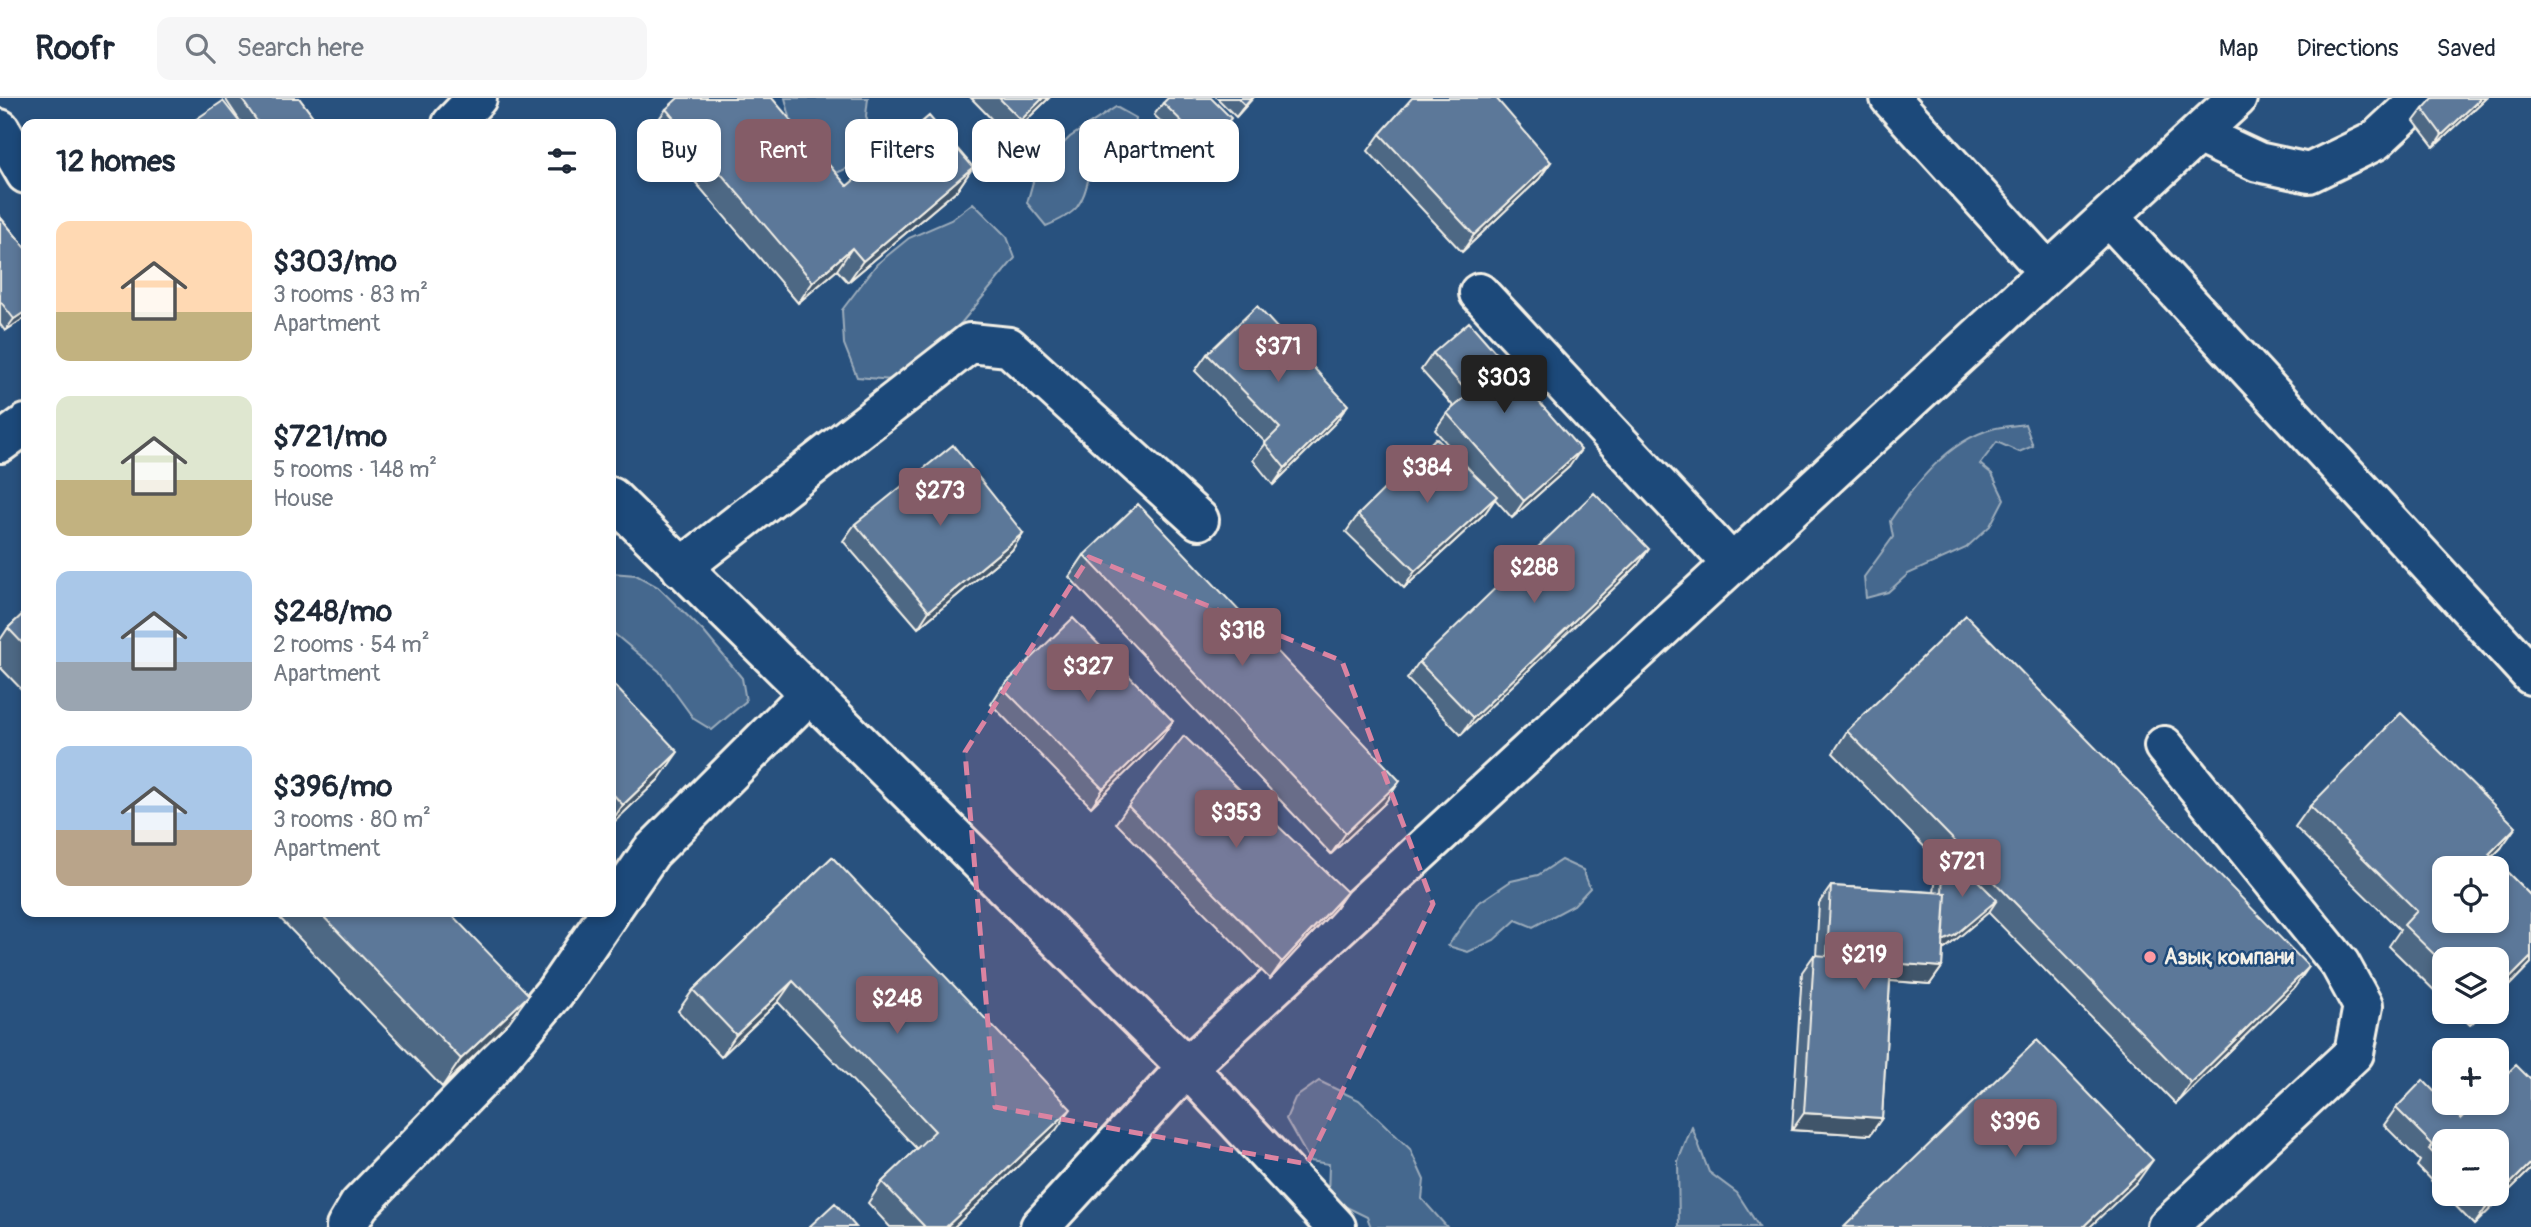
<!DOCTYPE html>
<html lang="en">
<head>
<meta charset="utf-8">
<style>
  :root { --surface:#fff; --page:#f6f6f7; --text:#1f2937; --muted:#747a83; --line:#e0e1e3; --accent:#845c67 }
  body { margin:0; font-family:Pangolin,sans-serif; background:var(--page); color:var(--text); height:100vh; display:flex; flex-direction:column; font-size:26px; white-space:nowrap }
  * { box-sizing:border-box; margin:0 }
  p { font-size:23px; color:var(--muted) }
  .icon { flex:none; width:38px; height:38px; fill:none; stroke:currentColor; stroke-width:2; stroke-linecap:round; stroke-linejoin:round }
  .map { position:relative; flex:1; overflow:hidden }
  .details { position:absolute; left:21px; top:21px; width:595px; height:798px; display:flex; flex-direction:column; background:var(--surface); border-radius:14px; box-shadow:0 4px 10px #0003 }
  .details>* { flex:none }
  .hud { position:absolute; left:637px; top:21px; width:665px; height:63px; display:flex; gap:14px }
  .tools { position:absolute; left:2432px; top:758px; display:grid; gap:14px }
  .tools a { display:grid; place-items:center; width:77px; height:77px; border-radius:14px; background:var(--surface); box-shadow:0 4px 10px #0003; font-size:35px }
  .price { position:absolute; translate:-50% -60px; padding:0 16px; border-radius:7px; background:var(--accent); color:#fff; font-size:23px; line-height:46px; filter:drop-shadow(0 2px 4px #0008) }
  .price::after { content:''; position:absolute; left:50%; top:42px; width:21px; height:16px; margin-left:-10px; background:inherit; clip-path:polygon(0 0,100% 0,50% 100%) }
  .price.on { background:#222; color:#fff }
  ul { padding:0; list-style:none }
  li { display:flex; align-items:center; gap:21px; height:175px; padding:0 35px }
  li span { display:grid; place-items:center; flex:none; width:196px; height:140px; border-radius:14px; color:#555 }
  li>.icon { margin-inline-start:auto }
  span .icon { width:84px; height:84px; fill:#fffc; stroke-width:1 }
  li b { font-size:30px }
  h2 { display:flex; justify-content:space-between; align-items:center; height:84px; padding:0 35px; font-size:30px }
  .pill { padding:0 24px; border-radius:14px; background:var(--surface); box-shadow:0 4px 10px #0003; font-size:24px; line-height:63px }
  .pill.on { background:var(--accent); color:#fff }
  header { display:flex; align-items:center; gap:42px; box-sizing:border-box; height:98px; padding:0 35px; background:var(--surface); border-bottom:2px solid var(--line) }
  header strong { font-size:33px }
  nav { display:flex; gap:38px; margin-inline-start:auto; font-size:24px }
  .search { width:490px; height:63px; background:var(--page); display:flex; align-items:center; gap:18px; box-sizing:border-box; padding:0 24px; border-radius:14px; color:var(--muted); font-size:26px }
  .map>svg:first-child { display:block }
</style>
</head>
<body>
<header>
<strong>Roofr</strong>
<div class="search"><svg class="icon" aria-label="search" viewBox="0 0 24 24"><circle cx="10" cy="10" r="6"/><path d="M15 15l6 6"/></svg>Search here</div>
<nav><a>Map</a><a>Directions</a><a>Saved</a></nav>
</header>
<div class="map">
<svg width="2531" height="1129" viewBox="0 0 2531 1129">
  <rect width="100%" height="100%" fill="#28517e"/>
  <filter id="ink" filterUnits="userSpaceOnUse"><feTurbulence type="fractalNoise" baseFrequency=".0143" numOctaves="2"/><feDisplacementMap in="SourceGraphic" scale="14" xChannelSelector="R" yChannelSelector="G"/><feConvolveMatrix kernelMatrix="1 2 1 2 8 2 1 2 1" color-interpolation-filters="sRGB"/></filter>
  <g filter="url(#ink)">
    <path fill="#45688e" stroke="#9cacbb" stroke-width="2" d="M785 0H868L866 18 872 38 848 70 834 76 796 42Z
      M1116 9 1136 20 1132 53 1090 75C1082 108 1078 115 1046 128L1027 105 1036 73 1070 39Z
      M973 105 1007 139 1015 160 948 241 892 282 857 279 844 246 842 212 877 166 909 140 951 122Z
      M2025 326 2033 348 2019 354 1997 344 1980 366 1992 376 2004 401 1990 428 1966 450 1908 476 1888 494 1866 500 1864 479 1893 439 1890 423C1915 386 1948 343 1992 331 2002 328 2014 328 2025 326Z
      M611 475 636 477 658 489 704 534 742 580 746 603 712 632 694 621 659 573 611 533Z
      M1561 762 1583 772 1590 790 1574 807 1533 829 1516 822 1494 842 1468 854 1448 848 1477 806 1511 783 1538 777Z
      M1319 983 1359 1002 1410 1051 1424 1082 1422 1101 1447 1129H1371L1367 1119 1328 1100 1329 1066 1310 1063 1286 1021 1295 1000Z
      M1692 1029 1709 1074 1737 1095 1759 1129H1679L1678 1063Z"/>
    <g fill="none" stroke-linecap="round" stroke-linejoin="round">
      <defs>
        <path id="minor" d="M1890 0 2048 174
          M452 26 477 0
          M0 31 26 76
          M2198 36 2258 64 2309 75 2375 43 2421 0
          M2109 119 2531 577
          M1479 195 1732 466
          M0 345 26 326
          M611 399 1187 969 1336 1129
          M681 470 970 245 1009 249 1199 422
          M2164 648 2340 866 2363 908 2354 955 2167 1129
          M611 812 651 754 809 596
          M346 1129 359 1107 486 976 555 894 610 814
          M1040 1129 1187 969 2237 0"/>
      </defs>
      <use href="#minor" stroke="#f4f1e8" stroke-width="44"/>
      <use href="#minor" stroke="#1f4a7a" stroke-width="38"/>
    </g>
    <path fill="#4e6784" stroke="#f4f1e8" stroke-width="2" fill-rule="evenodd" d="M227 0H299L317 24 315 26H242L226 2Z
      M971 0H1049L1009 39Z
      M1217 0H1253L1236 19Z
      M2486 0 2434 49 2414 23 2423 11Z
      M1163 5 1223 32 1198 59 1154 17Z
      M666 11 847 88 973 69 958 91 848 184 837 172 798 205 651 32Z
      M1380 36 1551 64 1539 81 1462 154 1368 53Z
      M0 119 26 150V219L5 233 0 226Z
      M1433 255 1569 369 1512 420 1495 401 1485 415 1404 490 1346 434 1358 417 1476 379 1435 332 1447 315 1454 309 1421 272Z
      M1207 256 1336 324 1273 387 1253 362 1266 345 1195 273Z
      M855 426 1023 435 1012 452 918 530 843 443Z
      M1649 451 1637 468 1461 637 1407 581 1419 564Z
      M1084 457 1385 705 1331 756 1069 479Z
      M26 513V596L0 569V542L8 530Z
      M611 584 659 681 611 727Z
      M1002 589 1161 640 1091 709 991 606Z
      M1847 633 2294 890 2176 1006 1988 814 1946 850 1943 852 1942 869 1930 886 1890 883 1882 1020 1870 1037 1792 1032 1802 874 1814 857 1816 858 1819 805 1831 788 1934 794 1935 786 1946 771 1833 655Z
      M1128 708 1347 794 1335 811 1270 881 1116 725Z
      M2310 708 2501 750 2492 759 2531 798V865L2497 900V861H2445V903L2389 848 2400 832 2295 729Z
      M832 759 1056 1032 954 1129H890L868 1105 882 1084 917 1051 778 904 721 959 678 913 693 892Z
      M274 814H449L509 924 442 989Z
      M2456 914H2484L2470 927Z
      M2531 982V1071L2474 1127 2417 1068 2420 1063 2384 1027 2396 1010 2461 1021ZM2445 1043 2497 1096H2445Z"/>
    <path fill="#40546b" stroke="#f4f1e8" stroke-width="2" d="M1043 0H1049L1009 39 1021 22Z
      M1251 0H1253L1236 19 1245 7Z
      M2481 0H2486L2434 49 2442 37Z
      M1231 20 1223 32 1198 59 1207 48Z
      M1551 64 1539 81 1462 154 1474 137Z
      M973 69 958 91 848 184 863 163Z
      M852 150 837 172 798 205 813 184Z
      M26 213V219L5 233 14 221Z
      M1348 307 1336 324 1273 387 1285 370Z
      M1581 352 1569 369 1512 420 1524 403Z
      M1497 398 1485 415 1404 490 1415 473Z
      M1023 435 1012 452 918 530 929 513Z
      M1649 451 1637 468 1461 637 1473 620Z
      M1173 623 1161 640 1091 709 1103 691Z
      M678 654 659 681 611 727V724L623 707Z
      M1400 683 1385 705 1331 756 1346 735Z
      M2516 729 2501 750 2481 770 2489 756Z
      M1347 794 1335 811 1270 881 1282 864Z
      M1997 802 1989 814 1946 850 1931 857 1940 845Z
      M2531 859V865L2497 900V893Z
      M1891 865 1942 869 1930 886 1880 882Z
      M2309 869 2294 890 2176 1006 2191 985Z
      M793 883 778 904 721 959 736 937Z
      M529 897 509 924 442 989 461 961Z
      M2480 914H2484L2470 927Z
      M1071 1011 1056 1032 954 1129H946Z
      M1804 1015 1882 1020 1870 1037 1792 1032Z
      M2153 1062 2138 1083 2090 1129H2083Z
      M2531 1065V1071L2474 1127 2486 1110Z"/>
    <path fill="#5b7899" stroke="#f4f1e8" stroke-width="2" fill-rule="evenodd" d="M241 0H299L317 24 314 26H259Z
      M678 0H772L847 88 929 18 973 69 863 163 852 150 813 184 666 11Z
      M999 0H1043L1021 22Z
      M1168 0H1211L1231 20 1207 48 1163 5Z
      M1238 0H1251L1245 7Z
      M1412 0H1496L1551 64 1474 137 1380 36Z
      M2433 0H2481L2442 37 2423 11Z
      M223 3 241 26H189Z
      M0 119 26 150V213L14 221 0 203Z
      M1257 208 1348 307 1285 370 1265 345 1280 330 1207 256Z
      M1469 224 1581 352 1524 403 1447 315 1469 296 1433 255Z
      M1436 340 1497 398 1415 473 1358 417Z
      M953 347 1023 435 929 513 855 426Z
      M1594 395 1649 451 1473 620 1419 564Z
      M1138 406 1400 683 1346 735 1084 457Z
      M26 513V549L8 530Z
      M1966 517 2309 869 2191 985 1847 633Z
      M1073 520 1173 623 1103 691 1002 589Z
      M611 584 678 654 623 707 611 694Z
      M2401 615 2516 729 2489 756 2531 798V859L2497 893V861H2445V867L2404 827 2417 813 2310 708ZM2445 770H2497V822H2445Z
      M1184 638 1347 794 1282 864 1128 708Z
      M832 759 1071 1011 946 1129H925L882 1084 935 1033 793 883 736 937 693 892Z
      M1954 759 1997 802 1954 838 1943 843 1946 795H1942L1943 774Z
      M1831 788 1946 795 1942 869 1891 865 1882 1020 1804 1015 1814 857 1827 858Z
      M319 814H449L529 897 461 961Z
      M2037 942 2153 1062 2083 1129H1844Z
      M2516 967 2531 982V1065L2486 1110 2472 1096H2497V1043H2445V1068L2429 1051 2433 1047 2396 1010 2423 982 2461 1021 2478 1004H2497V985Z
      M835 1105 856 1129H809Z"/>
  </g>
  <path fill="#db84a2" fill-opacity="0.2" stroke="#db84a2" stroke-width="5" stroke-dasharray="14 9" stroke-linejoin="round" d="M1089 459 1342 563 1433 806 1307 1066 995 1009 965 654Z"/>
  <circle fill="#ff9aa2" stroke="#1f4a7a" stroke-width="2.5" cx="2150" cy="859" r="7"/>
  <g text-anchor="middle" stroke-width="5" stroke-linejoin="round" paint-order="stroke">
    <g font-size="21" font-weight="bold" fill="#f4f1e8" stroke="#1f4a7a" text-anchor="start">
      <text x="2164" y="866">Азық компани</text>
    </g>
  </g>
</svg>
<div class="tools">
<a><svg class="icon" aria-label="locate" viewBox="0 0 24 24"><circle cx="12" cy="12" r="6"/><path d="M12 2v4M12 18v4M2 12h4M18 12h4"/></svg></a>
<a><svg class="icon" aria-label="layers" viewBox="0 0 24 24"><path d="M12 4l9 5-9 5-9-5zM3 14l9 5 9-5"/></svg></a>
<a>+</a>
<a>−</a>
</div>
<b class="price" style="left:1278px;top:286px">$371</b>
<b class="price on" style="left:1504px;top:317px">$303</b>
<b class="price" style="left:1427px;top:407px">$384</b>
<b class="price" style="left:940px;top:430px">$273</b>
<b class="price" style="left:1534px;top:507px">$288</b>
<b class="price" style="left:1242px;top:570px">$318</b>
<b class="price" style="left:1088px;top:606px">$327</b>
<b class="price" style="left:1236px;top:752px">$353</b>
<b class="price" style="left:1962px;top:801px">$721</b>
<b class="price" style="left:1864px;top:894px">$219</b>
<b class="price" style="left:897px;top:938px">$248</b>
<b class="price" style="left:2015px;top:1061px">$396</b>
<div class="hud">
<a class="pill">Buy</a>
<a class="pill on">Rent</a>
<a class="pill">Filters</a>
<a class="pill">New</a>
<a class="pill">Apartment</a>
</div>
<section class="details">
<h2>12 homes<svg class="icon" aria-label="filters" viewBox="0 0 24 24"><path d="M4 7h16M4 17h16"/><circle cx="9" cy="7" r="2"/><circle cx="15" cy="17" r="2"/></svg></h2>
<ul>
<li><span style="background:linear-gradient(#ffd9b3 65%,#c2b280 0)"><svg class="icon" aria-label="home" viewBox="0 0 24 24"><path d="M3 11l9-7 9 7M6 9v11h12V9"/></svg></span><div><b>$303/mo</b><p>3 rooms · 83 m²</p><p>Apartment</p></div></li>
<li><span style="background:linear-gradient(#dfe7d0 60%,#c2b280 0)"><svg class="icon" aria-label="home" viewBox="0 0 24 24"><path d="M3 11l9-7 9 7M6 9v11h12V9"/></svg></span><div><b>$721/mo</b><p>5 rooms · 148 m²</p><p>House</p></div></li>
<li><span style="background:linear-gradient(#a9c7e8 65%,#9aa5b1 0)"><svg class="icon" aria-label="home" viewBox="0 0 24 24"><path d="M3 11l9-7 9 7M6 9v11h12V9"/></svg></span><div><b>$248/mo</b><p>2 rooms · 54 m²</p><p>Apartment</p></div></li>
<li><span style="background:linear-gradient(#a9c7e8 60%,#b9a48a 0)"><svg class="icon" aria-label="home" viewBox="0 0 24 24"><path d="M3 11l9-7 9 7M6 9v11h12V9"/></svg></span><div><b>$396/mo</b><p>3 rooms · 80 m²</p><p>Apartment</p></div></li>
</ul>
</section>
</div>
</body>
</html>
